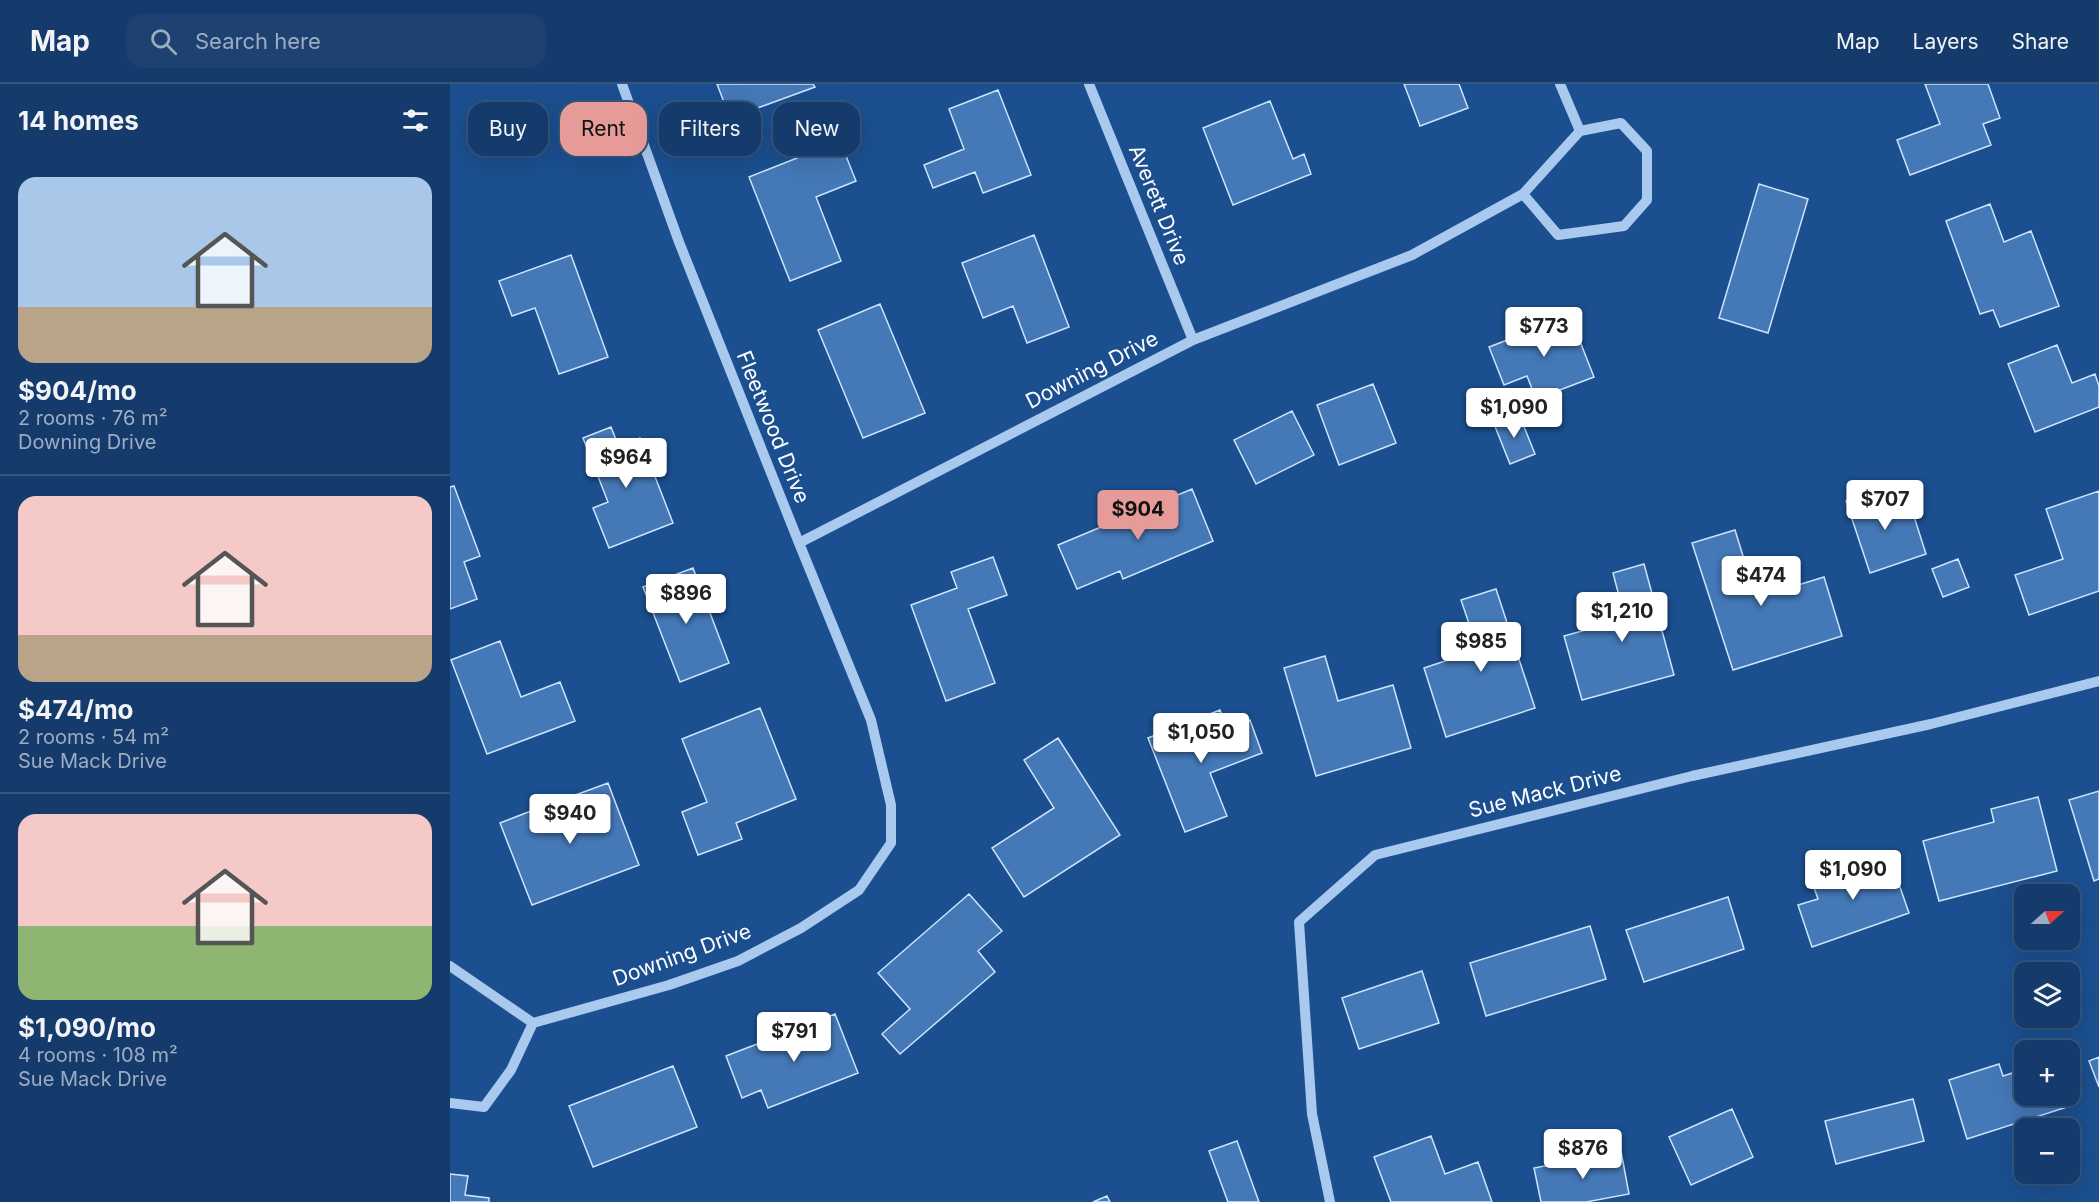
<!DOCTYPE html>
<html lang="en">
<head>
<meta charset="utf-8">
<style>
  :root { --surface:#143b6b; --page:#1d4271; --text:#f1f3f6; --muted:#9dadc1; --line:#33557e; --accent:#e69b98 }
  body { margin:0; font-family:Inter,sans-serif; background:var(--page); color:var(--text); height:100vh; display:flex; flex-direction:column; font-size:22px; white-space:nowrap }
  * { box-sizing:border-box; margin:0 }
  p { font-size:20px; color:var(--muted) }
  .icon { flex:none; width:33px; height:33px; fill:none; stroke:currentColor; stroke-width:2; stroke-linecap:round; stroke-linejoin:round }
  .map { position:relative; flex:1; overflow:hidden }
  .panel { display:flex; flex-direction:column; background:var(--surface); width:450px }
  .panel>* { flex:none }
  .top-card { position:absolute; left:18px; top:18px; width:570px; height:54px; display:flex; gap:12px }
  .needle { width:39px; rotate:69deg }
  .buttons { position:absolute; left:1564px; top:800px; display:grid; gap:12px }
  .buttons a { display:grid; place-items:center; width:66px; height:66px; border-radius:12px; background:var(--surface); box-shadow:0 6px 24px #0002,0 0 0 2px var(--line); font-size:30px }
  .price { position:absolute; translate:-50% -51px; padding:0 14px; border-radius:6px; background:#fff; color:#222; font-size:20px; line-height:39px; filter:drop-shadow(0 2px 3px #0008) }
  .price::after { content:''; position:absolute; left:50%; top:36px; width:18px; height:14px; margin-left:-9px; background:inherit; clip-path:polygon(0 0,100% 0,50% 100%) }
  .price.current { background:var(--accent); color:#111 }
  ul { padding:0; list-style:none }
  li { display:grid; align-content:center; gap:12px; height:318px; padding:0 18px }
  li+li { border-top:2px solid var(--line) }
  li span { display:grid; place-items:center; height:186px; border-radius:18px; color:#555 }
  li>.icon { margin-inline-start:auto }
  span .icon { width:108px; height:108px; fill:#fffc; stroke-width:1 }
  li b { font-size:26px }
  h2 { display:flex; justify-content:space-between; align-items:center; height:72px; padding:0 18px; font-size:26px }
  .chip { padding:0 21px; border-radius:18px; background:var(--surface); box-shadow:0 6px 24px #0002,0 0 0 2px var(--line); font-size:21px; line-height:54px }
  .chip.current { background:var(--accent); color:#111 }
  header { display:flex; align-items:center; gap:36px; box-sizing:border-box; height:84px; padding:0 30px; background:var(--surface); border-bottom:2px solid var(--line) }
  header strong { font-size:28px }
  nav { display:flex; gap:33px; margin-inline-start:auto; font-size:21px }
  .search { width:420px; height:54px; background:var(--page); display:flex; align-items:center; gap:15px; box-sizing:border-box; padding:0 21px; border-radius:18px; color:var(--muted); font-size:22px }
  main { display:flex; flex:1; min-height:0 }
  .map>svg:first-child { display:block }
</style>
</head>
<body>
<header>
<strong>Map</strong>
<div class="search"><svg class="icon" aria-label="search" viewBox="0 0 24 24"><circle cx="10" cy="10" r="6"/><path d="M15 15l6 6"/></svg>Search here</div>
<nav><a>Map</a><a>Layers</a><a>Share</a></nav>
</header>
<main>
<section class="panel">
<h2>14 homes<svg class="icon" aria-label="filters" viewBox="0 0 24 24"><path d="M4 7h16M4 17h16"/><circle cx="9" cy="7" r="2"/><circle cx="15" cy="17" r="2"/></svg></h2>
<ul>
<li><span style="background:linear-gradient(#a9c7e8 70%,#b9a48a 0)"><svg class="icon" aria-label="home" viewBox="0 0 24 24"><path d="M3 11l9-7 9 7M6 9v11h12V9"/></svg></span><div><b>$904/mo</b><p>2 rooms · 76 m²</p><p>Downing Drive</p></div></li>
<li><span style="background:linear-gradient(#f6c9c9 75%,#b9a48a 0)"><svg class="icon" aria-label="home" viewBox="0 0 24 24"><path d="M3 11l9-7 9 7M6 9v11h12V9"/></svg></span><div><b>$474/mo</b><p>2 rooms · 54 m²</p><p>Sue Mack Drive</p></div></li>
<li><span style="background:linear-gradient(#f6c9c9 60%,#8fb573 0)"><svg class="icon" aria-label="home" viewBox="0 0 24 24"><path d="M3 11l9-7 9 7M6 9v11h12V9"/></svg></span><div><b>$1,090/mo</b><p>4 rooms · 108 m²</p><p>Sue Mack Drive</p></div></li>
</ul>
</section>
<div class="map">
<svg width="1649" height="1118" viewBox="0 0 1649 1118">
  <rect width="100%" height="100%" fill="#1b4f8f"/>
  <path fill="#4478b7" stroke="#cfe3fa" stroke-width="1.5" d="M267 0H363L365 3 280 34Z
    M954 0H1009L1018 24 970 42Z
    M1475 0H1538L1550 34 1533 40 1541 61 1460 91 1447 56 1490 40Z
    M548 6 581 91 533 109 525 88 483 104 474 81 514 65 499 25Z
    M820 17 843 75 854 70 861 90 783 121 753 44Z
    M390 57 406 97 366 113 391 177 340 197 299 93Z
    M1309 100 1358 115 1318 249 1269 234Z
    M1540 120 1554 158 1581 147 1609 222 1550 243 1543 226 1530 230 1496 137Z
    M584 151 619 243 577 259 563 222 533 234 512 179Z
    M121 171 158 273 109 290 85 224 62 232 49 197Z
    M430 220 475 329 413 354 368 246Z
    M1120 232 1144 293 1086 315 1077 292 1054 301 1039 263Z
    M1607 261 1622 299 1645 290 1649 302V323L1585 348 1558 280Z
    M923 300 946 359 889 381 867 321Z
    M842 327 864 371 806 400 784 356Z
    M1069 330 1085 370 1060 380 1044 340Z
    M161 343 169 363 190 354 223 439 159 464 143 424 158 418 133 354Z
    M4 402 30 472 14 478 27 515 0 525V403Z
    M1435 404 1443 430 1461 423 1476 470 1420 489 1396 417Z
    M742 405 763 457 673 495 670 487 627 505 608 461Z
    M1649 407V507L1579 531 1565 491 1613 475 1596 425Z
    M1285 446 1306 514 1374 493 1392 552 1283 586 1242 459Z
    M543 473 557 511 518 525 545 599 496 617 461 521 507 504 501 488Z
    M1508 475 1519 503 1493 513 1482 485Z
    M1194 480 1224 591 1132 616 1114 552 1175 535 1163 489Z
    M243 484 279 579 230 598 193 503Z
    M1046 505 1085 624 996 653 974 584 1028 566 1011 516Z
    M50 557 71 613 110 598 125 637 37 670 1 576Z
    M875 572 888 617 943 601 961 664 866 692 834 584Z
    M310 624 346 715 286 739 292 755 248 771 232 728 257 718 232 655Z
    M770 626 777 645 800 636 812 669 760 689 777 732 735 748 698 654Z
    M608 654 670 751 574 813 542 764 604 724 574 676Z
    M158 699 189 781 82 821 50 739 94 722 101 739 119 732 112 716Z
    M1649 707V795L1644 797 1619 716Z
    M1588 713 1607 787 1489 817 1473 757 1544 738 1541 725Z
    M1439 771 1459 829 1362 863 1348 821 1368 815 1362 798Z
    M519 810 552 847 528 867 545 888 450 970 432 950 460 925 428 889Z
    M1278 813 1294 865 1194 898 1176 846Z
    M1140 842 1156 895 1036 932 1020 879Z
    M972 887 989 939 909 965 892 914Z
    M385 930 408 989 318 1024 311 1006 292 1014 276 972Z
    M1649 973V1003L1639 977Z
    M1549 980 1553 992 1575 985V1011H1613L1617 1023 1517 1055 1499 996Z
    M223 982 247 1043 143 1083 119 1022Z
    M1463 1015 1474 1057 1386 1080 1375 1037Z
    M1282 1025 1303 1073 1241 1101 1219 1053Z
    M981 1052 995 1090 1028 1078 1042 1118H941L924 1073Z
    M787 1057 809 1118H778L759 1067Z
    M1171 1067 1179 1110 1136 1118H1091L1084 1084Z
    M0 1090 18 1092 15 1111 39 1114V1118H0Z
    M657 1112 660 1118H643Z"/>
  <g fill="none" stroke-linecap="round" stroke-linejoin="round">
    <path stroke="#a9c9ee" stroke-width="10" d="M639 0 743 256
      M1073 110 1108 151 1174 142 1197 116V67L1171 39 1130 47
      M349 459 743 256 962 171 1073 110 1130 47 1110 0
      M0 882 83 939 219 901 288 877 351 844 409 806 441 759V721L421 636 349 459 229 158 172 0
      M0 1019 34 1023 61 986 83 939
      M880 1118 862 1030 849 838 925 771 1242 692 1481 640 1649 597"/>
  </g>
  <g text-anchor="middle" stroke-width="4.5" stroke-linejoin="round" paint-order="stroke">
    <g font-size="21" fill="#fff" stroke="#1b4f8f">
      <text transform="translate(709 121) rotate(68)" y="7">Averett Drive</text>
      <text transform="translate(642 286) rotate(-27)" y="7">Downing Drive</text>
      <text transform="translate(323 343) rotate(68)" y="7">Fleetwood Drive</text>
      <text transform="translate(1095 708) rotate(-14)" y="7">Sue Mack Drive</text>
      <text transform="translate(232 871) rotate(-20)" y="7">Downing Drive</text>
    </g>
  </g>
</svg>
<div class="buttons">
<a><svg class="needle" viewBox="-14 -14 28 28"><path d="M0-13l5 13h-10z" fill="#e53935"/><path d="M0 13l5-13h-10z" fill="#9dadc1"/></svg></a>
<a><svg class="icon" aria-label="layers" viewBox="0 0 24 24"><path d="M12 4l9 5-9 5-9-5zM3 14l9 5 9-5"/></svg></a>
<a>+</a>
<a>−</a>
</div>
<b class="price" style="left:1094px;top:274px">$773</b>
<b class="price" style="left:1064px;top:355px">$1,090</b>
<b class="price" style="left:176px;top:405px">$964</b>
<b class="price" style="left:1435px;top:447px">$707</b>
<b class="price current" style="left:688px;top:457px">$904</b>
<b class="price" style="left:1311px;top:523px">$474</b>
<b class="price" style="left:236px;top:541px">$896</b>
<b class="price" style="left:1172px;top:559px">$1,210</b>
<b class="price" style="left:1031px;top:589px">$985</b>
<b class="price" style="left:751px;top:680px">$1,050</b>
<b class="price" style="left:120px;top:761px">$940</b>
<b class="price" style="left:1403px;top:817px">$1,090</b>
<b class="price" style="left:344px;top:979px">$791</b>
<b class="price" style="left:1133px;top:1096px">$876</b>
<div class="top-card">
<a class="chip">Buy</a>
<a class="chip current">Rent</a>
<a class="chip">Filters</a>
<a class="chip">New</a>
</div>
</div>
</main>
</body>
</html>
